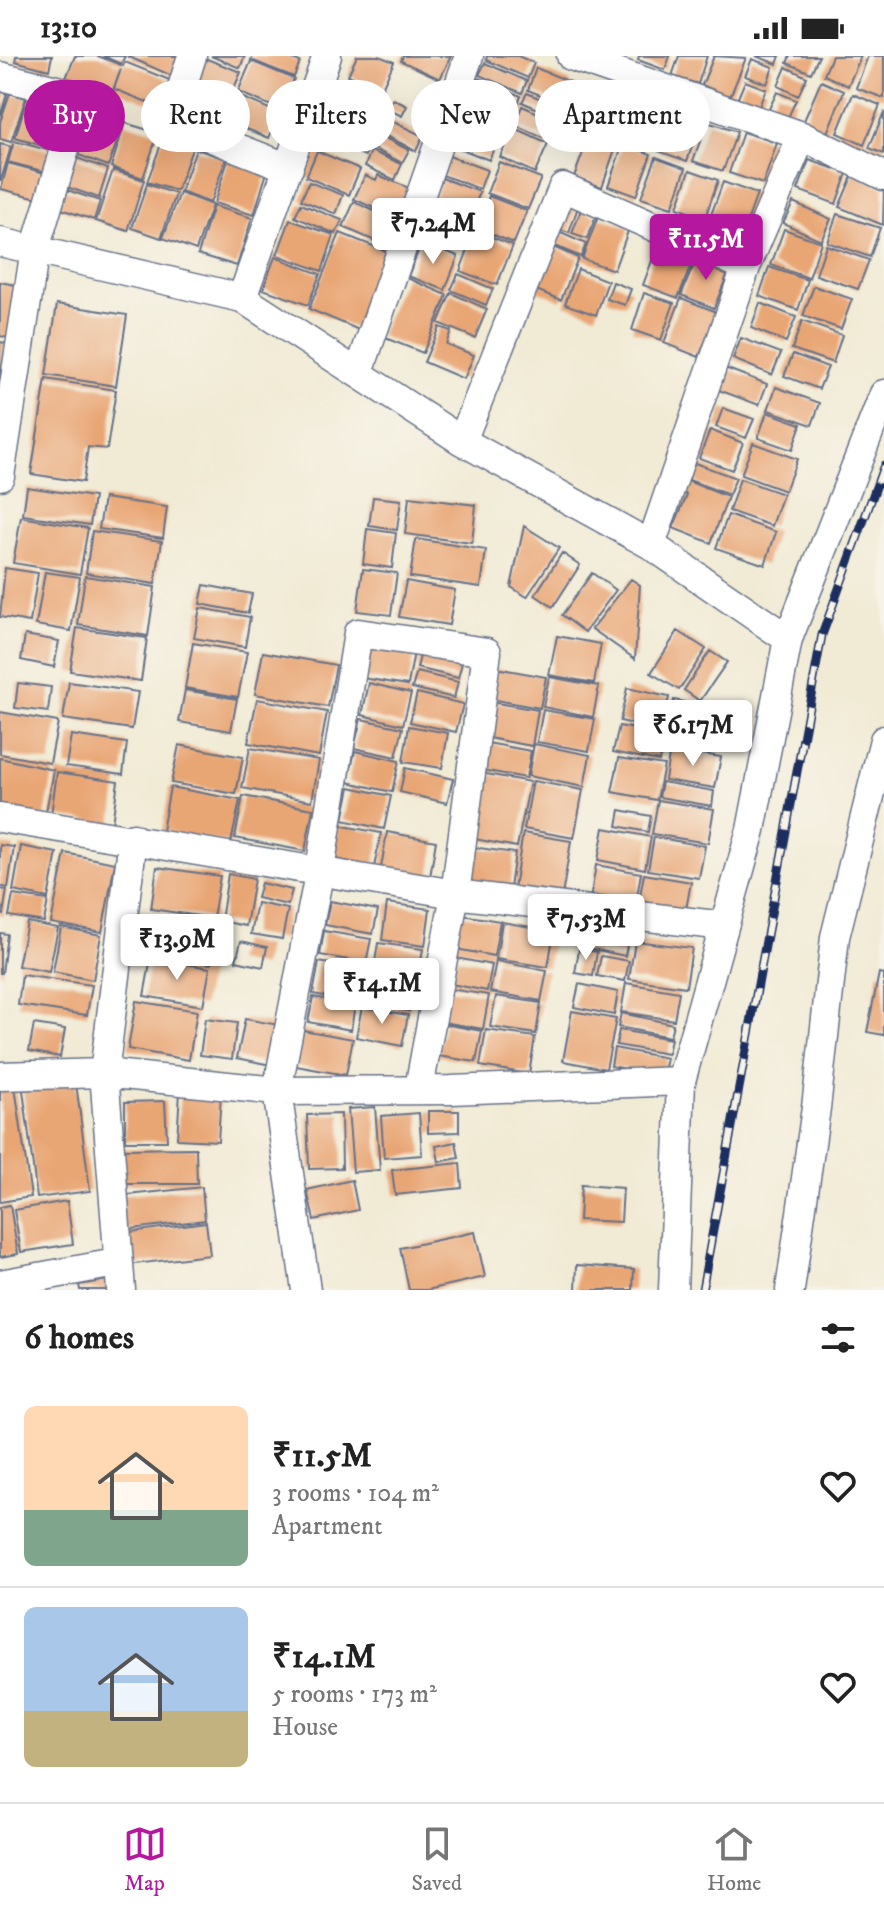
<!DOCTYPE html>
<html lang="en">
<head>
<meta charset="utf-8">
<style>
  :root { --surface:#fff; --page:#f2f2f2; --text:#222; --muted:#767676; --line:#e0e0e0; --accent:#b5179e }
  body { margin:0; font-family:"IM FELL DW Pica",serif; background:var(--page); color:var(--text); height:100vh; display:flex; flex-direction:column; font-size:30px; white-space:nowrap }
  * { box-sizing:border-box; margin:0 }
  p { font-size:26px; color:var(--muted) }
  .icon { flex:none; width:44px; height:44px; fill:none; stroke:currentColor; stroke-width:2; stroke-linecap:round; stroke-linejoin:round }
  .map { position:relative; height:1234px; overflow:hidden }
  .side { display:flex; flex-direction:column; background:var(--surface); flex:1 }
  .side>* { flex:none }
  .hud { position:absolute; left:24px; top:24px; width:836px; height:72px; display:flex; gap:16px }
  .price { position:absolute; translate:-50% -68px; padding:0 18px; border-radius:8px; background:#fff; color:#222; font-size:26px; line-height:52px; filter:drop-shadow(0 2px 4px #0008) }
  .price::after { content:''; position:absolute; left:50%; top:48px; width:24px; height:18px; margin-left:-12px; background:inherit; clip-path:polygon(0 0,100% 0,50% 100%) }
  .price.current { background:var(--accent); color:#fff }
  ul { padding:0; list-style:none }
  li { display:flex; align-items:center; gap:24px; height:200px; padding:0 24px }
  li+li { border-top:2px solid var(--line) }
  li span { display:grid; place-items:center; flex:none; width:224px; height:160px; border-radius:12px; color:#555 }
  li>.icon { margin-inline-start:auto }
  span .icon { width:96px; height:96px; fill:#fffc; stroke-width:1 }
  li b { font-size:34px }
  h2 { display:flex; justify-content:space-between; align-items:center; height:96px; padding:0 24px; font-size:34px }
  .pill { padding:0 28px; border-radius:36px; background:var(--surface); box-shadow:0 8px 32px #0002; font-size:28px; line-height:72px }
  .pill.current { background:var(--accent); color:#fff }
  .status { display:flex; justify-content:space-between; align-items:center; height:56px; padding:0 40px; background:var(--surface); direction:ltr }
  .status svg { height:22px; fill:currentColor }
  .menu { display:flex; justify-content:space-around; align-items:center; height:112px; border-top:2px solid var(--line); background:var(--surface); font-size:22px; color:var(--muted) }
  .menu a { display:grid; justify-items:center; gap:4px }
  .menu .current { color:var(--accent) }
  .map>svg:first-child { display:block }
</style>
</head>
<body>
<div class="status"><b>13:10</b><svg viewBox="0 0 49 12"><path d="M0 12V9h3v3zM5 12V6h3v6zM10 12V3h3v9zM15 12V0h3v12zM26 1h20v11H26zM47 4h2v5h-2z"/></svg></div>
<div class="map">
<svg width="884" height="1234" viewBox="0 0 884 1234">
  <rect width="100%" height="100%" fill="#f7f3e8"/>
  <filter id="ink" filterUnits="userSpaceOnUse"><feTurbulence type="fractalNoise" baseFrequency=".0125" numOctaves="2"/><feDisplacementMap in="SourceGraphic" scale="16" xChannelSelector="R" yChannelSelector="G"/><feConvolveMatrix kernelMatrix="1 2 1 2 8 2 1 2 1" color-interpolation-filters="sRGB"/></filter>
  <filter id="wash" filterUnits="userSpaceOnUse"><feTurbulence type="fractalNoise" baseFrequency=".006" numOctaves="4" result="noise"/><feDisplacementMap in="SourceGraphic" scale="32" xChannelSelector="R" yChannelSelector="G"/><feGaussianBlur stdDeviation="1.8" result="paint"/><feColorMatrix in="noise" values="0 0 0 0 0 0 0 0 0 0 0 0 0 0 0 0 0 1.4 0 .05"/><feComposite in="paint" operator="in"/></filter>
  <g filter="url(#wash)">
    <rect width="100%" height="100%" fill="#f1ebd5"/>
    <g id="blocks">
      <path fill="#e9a675" d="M16 0H52L49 14 15 5Z
        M75 0H98L123 10 125 6 172 25 162 52 114 33 121 13 111 39 66 22Z
        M103 0H125L121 8Z
        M127 0H180L172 20Z
        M211 0H245L240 12Z
        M253 0H286L300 6 294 21 251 4Z
        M357 0H379L394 6 381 34 348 19Z
        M403 0H451L440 23 401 5Z
        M487 0H518L534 7 528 22 486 4Z
        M639 0H670L665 14 638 4Z
        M679 0H707L698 28 672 20Z
        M714 0 746 2 730 41 702 29Z
        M756 0H780L777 8Z
        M790 0H819L811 17 787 7Z
        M832 0H861L848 30 824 19Z
        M868 0H884V42L856 32Z
        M204 2 241 16 224 56 188 42Z
        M752 3 773 11 767 28 745 20Z
        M251 5 294 23 281 54 238 36Z
        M485 7 527 25 522 37 479 19Z
        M786 11 807 21 798 40 778 30Z
        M536 12 571 26 562 48 528 34Z
        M478 22 521 40 510 66 467 48Z
        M745 25 766 33 758 53 737 44Z
        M821 25 844 35 827 77 803 67Z
        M348 27 375 40 365 59 338 46Z
        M605 32 631 41 618 79 591 70Z
        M0 35 7 38 1 58H0Z
        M777 36 796 44 787 64 768 55Z
        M10 37 26 42 11 86 0 83V66Z
        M527 37 560 51 556 61 522 46Z
        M28 38 64 49 51 92 15 82Z
        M853 38 880 49 864 89 837 77Z
        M236 39 279 57 269 82 225 64Z
        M639 42 666 51 652 90 626 82Z
        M393 43 407 50 402 60 387 53Z
        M522 50 552 63 543 82 514 69Z
        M92 53 125 65 108 110 76 98Z
        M884 56V98L869 92Z
        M671 58 700 69 687 105 658 95Z
        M383 61 423 80 416 95 376 75Z
        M466 64 500 78 489 104 454 90Z
        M707 66 737 76 723 115 693 105Z
        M125 67 158 77 143 122 111 111Z
        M344 67 374 79 365 100 335 88Z
        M513 72 548 88 535 117 500 101Z
        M743 76 777 87 763 128 729 117Z
        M379 79 409 94 402 107 372 92Z
        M164 80 193 90 177 135 147 126Z
        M588 83 615 93 602 131 574 121Z
        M14 85 51 95 46 116 8 106Z
        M0 88 11 91 1 124H0Z
        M623 88 651 98 636 140 608 130Z
        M196 93 226 103 210 147 181 136Z
        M317 95 360 113 349 139 306 121Z
        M371 95 402 108 395 124 365 110Z
        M449 100 487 114 480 133 442 119Z
        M74 101 108 113 99 142 64 130Z
        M656 101 686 112 672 152 641 142Z
        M228 104 267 116 254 159 214 147Z
        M809 104 847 117 836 148 798 134Z
        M499 106 541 122 528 153 487 137Z
        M8 107 45 117 38 142 1 133Z
        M113 114 144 124 128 175 96 165Z
        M690 114 718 124 705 162 677 152Z
        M853 118 884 131 883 169 839 151Z
        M365 119 376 124 378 119 409 132 396 162 354 143Z
        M442 122 480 136 468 167 430 153Z
        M309 126 343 139 336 158 301 144Z
        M723 126 757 138 741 182 707 170Z
        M147 128 176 138 161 182 132 172Z
        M64 133 100 145 94 164 58 152Z
        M180 137 212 149 196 194 163 182Z
        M489 140 527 155 514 187 476 172Z
        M565 143 579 148 569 177 554 172Z
        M354 146 395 164 384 189 343 171Z
        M793 146 831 163 821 184 783 167Z
        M301 148 342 164 336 178 295 161Z
        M213 150 252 162 237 210 198 198Z
        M581 154 596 160 587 183 572 178Z
        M837 158 880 172 870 201 827 186Z
        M428 161 457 172 448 193 419 183Z
        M598 161 629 172 614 214 582 203Z
        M290 164 334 179 322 215 277 199Z
        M784 173 821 186 809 222 771 209Z
        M554 174 586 188 581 201 548 187Z
        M475 175 513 189 497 229 460 215Z
        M340 177 391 197 359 274 309 253Z
        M422 186 458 200 445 234 408 220Z
        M659 186 695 199 678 242 643 229Z
        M549 189 578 202 561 244 531 232Z
        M826 189 869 204 858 233 816 219Z
        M698 199 730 212 714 252 681 239Z
        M275 201 320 218 308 249 263 233Z
        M769 211 808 224 798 254 759 240Z
        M578 213 608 225 596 259 565 248Z
        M458 218 493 233 486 249 451 234Z
        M405 221 447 239 423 297 380 280Z
        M0 226 26 231 14 283 0 280Z
        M613 226 631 233 625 249 607 243Z
        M814 230 852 243 841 273 803 260Z
        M451 237 487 253 475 282 438 267Z
        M644 237 674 247 661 284 632 274Z
        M681 242 717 256 699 301 664 287Z
        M760 247 796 261 786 286 751 272Z
        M57 248 127 259 116 330 46 319Z
        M802 265 842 279 833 307 792 293Z
        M439 271 451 275 446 288 474 299 464 323 424 306Z
        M741 282 781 297 772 319 733 303Z
        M0 286 15 289 6 329 0 328Z
        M793 298 828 311 819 333 784 320Z
        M725 312 767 328 759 349 716 333Z
        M46 323 116 334 107 393 88 391 83 426 31 418Z
        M776 331 820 347 812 369 768 354Z
        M723 352 754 363 746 382 716 371Z
        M767 356 801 368 792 394 758 382Z
        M710 374 743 387 732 414 699 402Z
        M753 387 797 403 785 435 741 419Z
        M692 406 736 422 729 439 686 423Z
        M740 423 783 438 772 470 729 455Z
        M685 424 728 441 711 487 673 472 687 439 680 436Z
        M27 431 94 441 90 469 23 459Z
        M373 441 401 444 397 474 369 470Z
        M409 441 476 449 472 487 405 478Z
        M104 442 167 451 163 482 99 473Z
        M728 459 776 476 765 509 716 492Z
        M21 461 88 472 80 518 13 507Z
        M524 470 559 492 527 541 511 531Z
        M367 473 396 477 392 512 363 508Z
        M92 475 162 485 155 528 86 517Z
        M416 483 486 494 481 531 410 521Z
        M562 497 580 509 553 551 535 539Z
        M5 512 38 517 30 566 0 561Z
        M363 513 397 517 391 559 357 555Z
        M45 516 80 521 71 575 36 569Z
        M592 517 616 534 585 576 562 559Z
        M85 520 155 531 148 580 78 569Z
        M631 523 640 529 635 603 592 573Z
        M406 525 455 534 449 569 399 561Z
        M204 529 252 538 248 557 200 548Z
        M200 552 250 561 245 591 194 582Z
        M77 572 147 582 141 625 70 615Z
        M678 575 706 593 679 634 651 617Z
        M25 579 59 585 54 611 21 604Z
        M557 580 601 588 594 627 549 619Z
        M193 587 247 596 238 641 185 632Z
        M367 589 414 596 408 629 362 622Z
        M710 595 727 606 700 645 684 634Z
        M263 596 336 609 328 651 255 638Z
        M421 596 462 607 458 622 417 612Z
        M496 612 546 621 540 652 490 643Z
        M417 616 458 626 454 642 412 632Z
        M549 621 599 630 593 661 543 651Z
        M69 626 138 636 132 673 63 663Z
        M18 627 51 631 48 656 15 652Z
        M369 627 411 637 403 669 362 659Z
        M627 632 669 641 662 674 620 665Z
        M185 634 237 643 231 675 179 666Z
        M417 637 463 648 456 676 410 666Z
        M257 643 327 656 319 700 248 687Z
        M674 644 704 650 696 694 666 689Z
        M490 646 538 654 532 690 483 681Z
        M543 654 595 663 589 695 537 686Z
        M0 656 58 666 50 707 0 698Z
        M361 663 403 672 396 701 354 692Z
        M409 670 448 677 442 712 403 706Z
        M619 670 664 678 659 705 613 696Z
        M71 679 127 687 123 718 66 710Z
        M482 686 531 695 526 722 477 713Z
        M534 688 590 699 584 731 528 720Z
        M179 689 243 701 236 738 171 727Z
        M250 692 319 704 312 745 242 732Z
        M670 693 721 701 715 732 665 724Z
        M355 695 399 705 392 736 348 726Z
        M0 702 54 714 45 761 0 753Z
        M619 702 664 709 657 744 612 736Z
        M405 712 453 723 447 747 400 736Z
        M57 716 118 725 112 768 51 759Z
        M481 717 530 726 517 791 469 782Z
        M533 725 583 734 574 782 524 773Z
        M662 726 714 735 712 750 659 741Z
        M170 731 240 744 231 787 162 775Z
        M350 731 391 740 384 773 343 764Z
        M243 740 313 753 305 795 235 782Z
        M658 744 714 753 708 787 652 778Z
        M620 754 651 760 648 776 617 770Z
        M338 769 381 777 374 811 331 802Z
        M604 772 651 781 645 813 598 804Z
        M387 776 436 785 430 821 381 812Z
        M523 777 571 785 562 840 514 832Z
        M654 781 705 790 699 822 648 814Z
        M0 789 14 791 8 832 0 830Z
        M21 790 57 797 48 842 13 835Z
        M465 790 515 797 510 832 459 824Z
        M65 797 115 807 102 876 51 867Z
        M596 809 641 817 635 852 590 844Z
        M157 811 220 820 213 862 151 853Z
        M228 818 254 823 246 870 221 865Z
        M644 818 691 826 685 859 638 851Z
        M261 827 292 834 288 849 257 842Z
        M0 833 7 834 3 859H0Z
        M13 839 48 844 44 866 9 860Z
        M330 845 378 854 373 878 325 869Z
        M257 847 288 853 282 883 251 878Z
        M387 847 430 853 425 890 382 884Z
        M456 858 500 865 494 900 450 892Z
        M27 866 58 872 49 916 18 910Z
        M502 866 554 875 548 911 496 903Z
        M156 868 216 879 211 908 151 897Z
        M61 871 101 879 93 924 53 916Z
        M324 875 371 883 366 907 320 899Z
        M586 876 628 884 625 900 583 891Z
        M0 877 7 878 2 917H0Z
        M241 885 267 891 263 911 236 905Z
        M635 885 692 892 686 931 629 923Z
        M378 887 423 893 419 919 374 912Z
        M579 893 597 896 593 920 575 917Z
        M601 900 629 905 625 925 597 920Z
        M151 902 210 912 203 950 144 940Z
        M456 902 492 909 487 935 451 928Z
        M496 905 547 915 541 945 490 936Z
        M319 906 363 914 357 946 313 938Z
        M368 914 415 923 409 955 362 946Z
        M879 917 884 918V979L867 976Z
        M22 919 92 929 87 959 18 949Z
        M626 927 679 936 674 964 621 956Z
        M579 928 618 936 614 959 574 951Z
        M449 933 489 939 483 973 443 966Z
        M496 940 541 947 536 978 490 971Z
        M313 941 355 948 351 974 308 966Z
        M136 945 197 955 189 1004 128 993Z
        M362 951 408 959 402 990 356 981Z
        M572 955 616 963 606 1013 563 1005Z
        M621 957 673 968 670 981 618 971Z
        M205 963 237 967 232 1003 200 999Z
        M245 963 279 969 271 1009 237 1002Z
        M34 968 65 973 60 1001 29 995Z
        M444 968 482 975 476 1006 438 1000Z
        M303 974 353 983 346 1019 296 1010Z
        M486 974 535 981 529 1018 480 1010Z
        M619 974 671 983 668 998 616 989Z
        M614 992 667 1002 663 1020 611 1010Z
        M76 1027 90 1135 37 1142 23 1034Z
        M15 1031 31 1141 0 1146V1033Z
        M180 1036 221 1038 218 1085 177 1083Z
        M165 1045 167 1085H125V1046Z
        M375 1051 380 1114 353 1116 348 1053Z
        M428 1055H459V1076L428 1077Z
        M419 1057 422 1099 384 1102 381 1060Z
        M341 1058 342 1112 309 1113 307 1059Z
        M456 1086 459 1102 439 1106 436 1090Z
        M196 1092 197 1128H120V1093Z
        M460 1107 462 1132 395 1139 392 1114Z
        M352 1124 358 1154 314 1164 307 1134Z
        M581 1129 623 1132 621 1166 579 1164Z
        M202 1131 205 1164 123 1174 119 1140Z
        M67 1145 73 1188 21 1196 14 1154Z
        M10 1149 18 1198 0 1201V1151Z
        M206 1166 210 1199 127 1209 123 1177Z
        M475 1176 485 1221 427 1234H409L400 1192Z
        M577 1209 634 1213 633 1234H576Z
        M108 1224 109 1234H80L79 1229Z"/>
    </g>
  </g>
  <g filter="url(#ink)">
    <use href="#blocks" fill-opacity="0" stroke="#667188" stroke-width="2"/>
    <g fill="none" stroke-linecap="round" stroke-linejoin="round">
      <defs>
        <path id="street" d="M192 0 171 66 289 112
          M571 0 802 80 884 120
          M0 20 81 40 35 193 0 420
          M0 186 242 242 462 385 651 489 788 583 751 774 681 1025
          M242 242 327 0
          M359 316 469 0
          M462 385 563 131 746 211
          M651 489 746 211 802 80
          M788 583 884 338
          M0 762 455 838 724 870
          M0 1020 104 1017 133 782
          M0 1228 116 1207
          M121 1234 104 1017 277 1035 320 813 358 577 487 596 455 838 419 1032
          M306 1234 277 1035 451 1034 681 1025 673 1234
          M790 1234 816 1052 835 881 884 684"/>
      </defs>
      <use href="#street" stroke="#667188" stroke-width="31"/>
      <use href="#street" stroke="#fff" stroke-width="28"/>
      <defs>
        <path id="rail" d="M702 1234 822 579 884 409"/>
      </defs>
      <use href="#rail" stroke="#1b2f5e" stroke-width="9"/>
      <use href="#rail" stroke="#f7f3e8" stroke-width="6" stroke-dasharray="18" stroke-linecap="butt"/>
    </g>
  </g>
</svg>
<b class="price" style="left:433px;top:210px">₹7.24M</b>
<b class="price current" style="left:706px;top:226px">₹11.5M</b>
<b class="price" style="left:693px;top:712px">₹6.17M</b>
<b class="price" style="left:586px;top:906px">₹7.53M</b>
<b class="price" style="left:177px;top:926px">₹13.9M</b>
<b class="price" style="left:382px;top:970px">₹14.1M</b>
<div class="hud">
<a class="pill current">Buy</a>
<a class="pill">Rent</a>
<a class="pill">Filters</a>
<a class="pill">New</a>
<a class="pill">Apartment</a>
</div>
</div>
<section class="side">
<h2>6 homes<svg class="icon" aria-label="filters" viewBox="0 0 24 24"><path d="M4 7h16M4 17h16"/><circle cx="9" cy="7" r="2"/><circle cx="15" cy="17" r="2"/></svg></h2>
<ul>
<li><span style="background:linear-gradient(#ffd9b3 65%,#7fa58c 0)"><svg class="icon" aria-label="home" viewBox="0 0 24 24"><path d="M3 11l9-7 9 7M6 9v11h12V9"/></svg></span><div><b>₹11.5M</b><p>3 rooms · 104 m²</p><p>Apartment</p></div><svg class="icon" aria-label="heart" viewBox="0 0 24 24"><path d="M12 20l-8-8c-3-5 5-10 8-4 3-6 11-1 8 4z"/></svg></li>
<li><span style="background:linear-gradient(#a9c7e8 65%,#c2b280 0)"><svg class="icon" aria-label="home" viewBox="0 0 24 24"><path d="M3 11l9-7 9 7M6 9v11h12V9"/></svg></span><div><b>₹14.1M</b><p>5 rooms · 173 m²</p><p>House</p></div><svg class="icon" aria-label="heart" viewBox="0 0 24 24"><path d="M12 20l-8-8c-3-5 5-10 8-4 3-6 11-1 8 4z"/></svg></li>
</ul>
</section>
<nav class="menu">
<a class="current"><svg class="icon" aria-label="map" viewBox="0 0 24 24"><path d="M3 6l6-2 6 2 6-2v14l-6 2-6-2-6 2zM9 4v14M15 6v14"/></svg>Map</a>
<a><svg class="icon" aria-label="saved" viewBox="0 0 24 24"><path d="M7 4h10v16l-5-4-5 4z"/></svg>Saved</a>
<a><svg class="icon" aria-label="home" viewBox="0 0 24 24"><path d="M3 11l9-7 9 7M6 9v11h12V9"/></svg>Home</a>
</nav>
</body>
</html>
